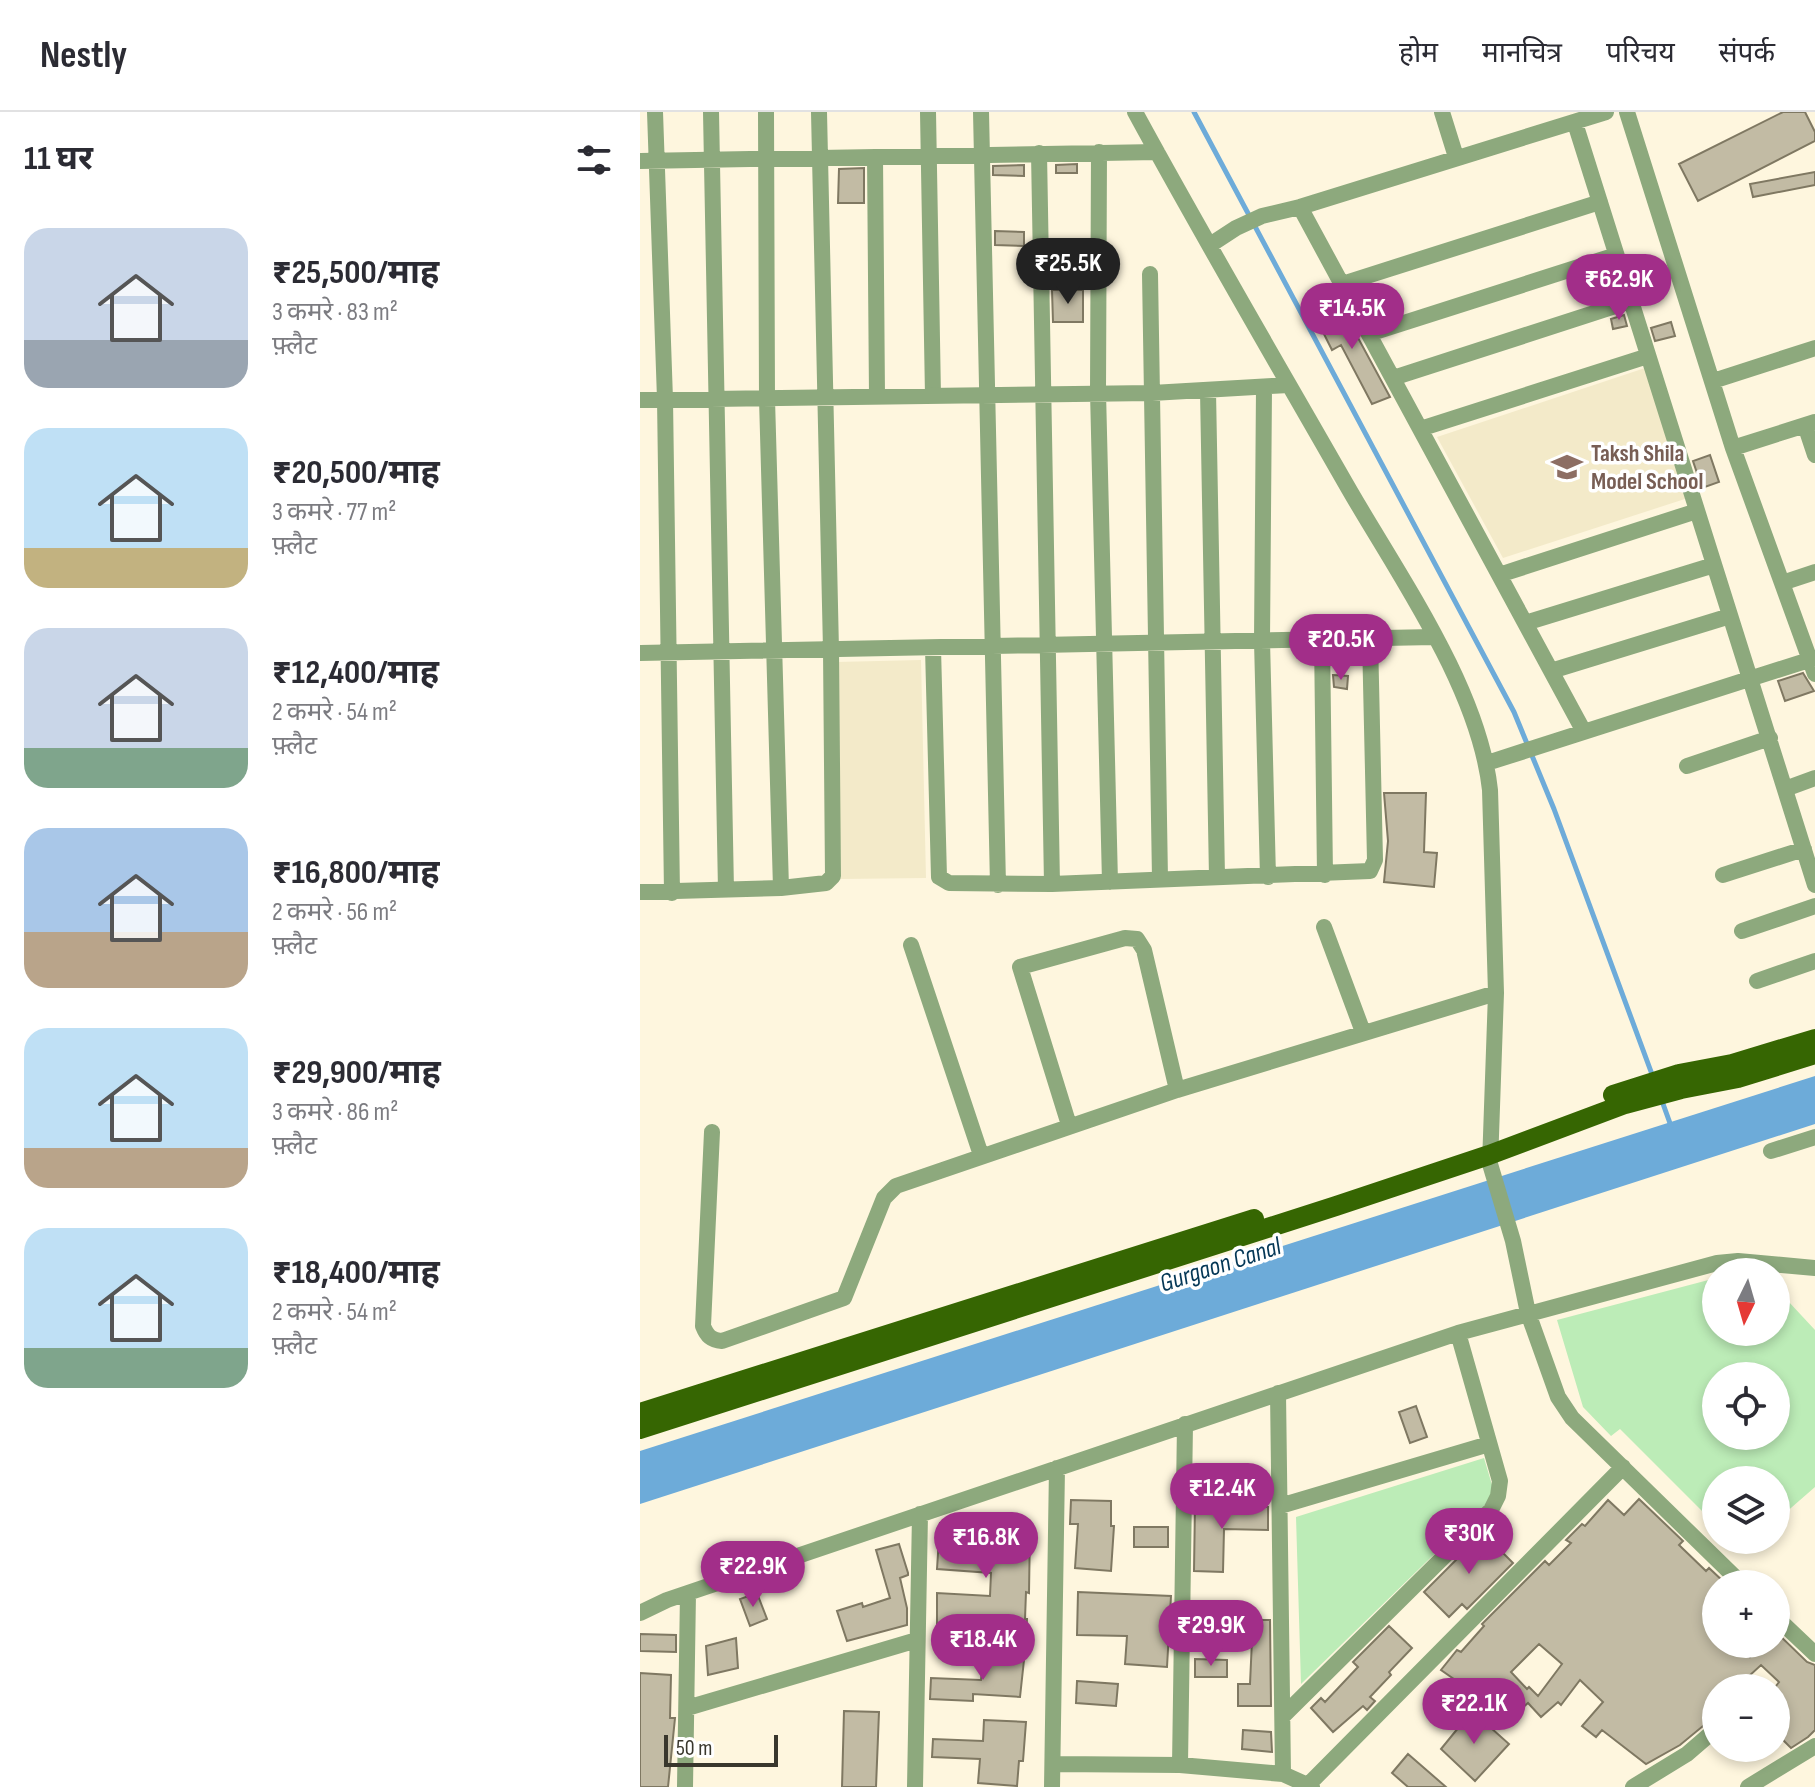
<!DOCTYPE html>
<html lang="hi">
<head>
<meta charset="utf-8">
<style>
  :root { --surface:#fff; --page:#f7f7f7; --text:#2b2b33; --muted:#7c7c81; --line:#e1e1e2; --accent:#a22e89 }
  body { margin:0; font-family:"Sofia Sans Condensed","Noto Sans Devanagari",sans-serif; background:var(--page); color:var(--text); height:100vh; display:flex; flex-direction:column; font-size:30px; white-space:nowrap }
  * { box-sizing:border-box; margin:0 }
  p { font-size:26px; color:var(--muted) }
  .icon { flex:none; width:44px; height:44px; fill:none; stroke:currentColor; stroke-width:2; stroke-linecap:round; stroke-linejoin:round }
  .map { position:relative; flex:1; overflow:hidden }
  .details { display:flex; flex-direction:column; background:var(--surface); width:640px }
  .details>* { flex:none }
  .needle { width:52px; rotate:185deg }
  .controls { position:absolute; left:1062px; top:1146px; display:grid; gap:16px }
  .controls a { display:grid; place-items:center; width:88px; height:88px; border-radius:50%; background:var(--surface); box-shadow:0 4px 12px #0003; font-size:40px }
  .scale { position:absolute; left:24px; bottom:20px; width:114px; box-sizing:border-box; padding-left:8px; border:4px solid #39372d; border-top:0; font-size:22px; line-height:28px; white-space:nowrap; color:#39372d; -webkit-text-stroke:6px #fff; paint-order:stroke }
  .price { position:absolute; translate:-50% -68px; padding:0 18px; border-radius:28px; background:var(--accent); color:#fff; font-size:26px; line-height:52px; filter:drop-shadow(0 2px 4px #0008) }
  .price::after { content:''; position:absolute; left:50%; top:48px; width:24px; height:18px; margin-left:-12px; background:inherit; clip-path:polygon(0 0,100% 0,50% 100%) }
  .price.current { background:#222; color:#fff }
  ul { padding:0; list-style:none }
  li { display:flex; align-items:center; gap:24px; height:200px; padding:0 24px }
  li span { display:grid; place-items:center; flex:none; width:224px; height:160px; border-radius:24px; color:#555 }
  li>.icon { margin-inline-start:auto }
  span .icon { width:96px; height:96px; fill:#fffc; stroke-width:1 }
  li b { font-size:34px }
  h2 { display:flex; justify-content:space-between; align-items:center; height:96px; padding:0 24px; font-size:34px }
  header { display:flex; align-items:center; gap:48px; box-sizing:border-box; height:112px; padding:0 40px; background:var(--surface); border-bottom:2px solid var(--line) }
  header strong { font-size:38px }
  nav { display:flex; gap:44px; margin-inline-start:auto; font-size:28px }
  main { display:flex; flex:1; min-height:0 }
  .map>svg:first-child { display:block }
</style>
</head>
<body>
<header>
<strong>Nestly</strong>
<nav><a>होम</a><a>मानचित्र</a><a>परिचय</a><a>संपर्क</a></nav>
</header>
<main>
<section class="details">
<h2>11 घर<svg class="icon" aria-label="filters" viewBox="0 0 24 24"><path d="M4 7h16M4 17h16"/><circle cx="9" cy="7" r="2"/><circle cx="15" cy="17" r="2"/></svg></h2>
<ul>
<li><span style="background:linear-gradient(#c9d6e8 70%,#9aa5b1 0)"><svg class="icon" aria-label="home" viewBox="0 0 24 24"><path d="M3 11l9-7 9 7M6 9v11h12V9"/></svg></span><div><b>₹25,500/माह</b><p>3 कमरे · 83 m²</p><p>फ़्लैट</p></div></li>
<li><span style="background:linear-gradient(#bfe0f5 75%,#c2b280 0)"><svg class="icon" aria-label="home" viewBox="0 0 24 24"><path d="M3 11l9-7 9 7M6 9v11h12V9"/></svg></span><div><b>₹20,500/माह</b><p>3 कमरे · 77 m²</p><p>फ़्लैट</p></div></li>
<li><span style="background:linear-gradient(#c9d6e8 75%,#7fa58c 0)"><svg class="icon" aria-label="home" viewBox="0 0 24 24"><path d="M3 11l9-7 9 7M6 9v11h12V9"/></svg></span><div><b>₹12,400/माह</b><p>2 कमरे · 54 m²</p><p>फ़्लैट</p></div></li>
<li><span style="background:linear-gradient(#a9c7e8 65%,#b9a48a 0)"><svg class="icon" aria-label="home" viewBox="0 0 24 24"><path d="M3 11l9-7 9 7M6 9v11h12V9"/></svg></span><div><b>₹16,800/माह</b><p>2 कमरे · 56 m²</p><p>फ़्लैट</p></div></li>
<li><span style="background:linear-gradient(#bfe0f5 75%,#b9a48a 0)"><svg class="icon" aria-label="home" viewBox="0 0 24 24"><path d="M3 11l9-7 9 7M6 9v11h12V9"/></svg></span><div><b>₹29,900/माह</b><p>3 कमरे · 86 m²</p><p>फ़्लैट</p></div></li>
<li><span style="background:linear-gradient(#bfe0f5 75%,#7fa58c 0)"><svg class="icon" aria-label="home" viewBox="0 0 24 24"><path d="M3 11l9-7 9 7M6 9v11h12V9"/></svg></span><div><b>₹18,400/माह</b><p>2 कमरे · 54 m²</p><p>फ़्लैट</p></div></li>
</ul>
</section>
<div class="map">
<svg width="1175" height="1675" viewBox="0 0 1175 1675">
  <rect width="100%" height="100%" fill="#fef6de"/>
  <path fill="#f3eac9" d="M1008 255 1051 385 863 446 797 325Z
    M281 548 286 766 201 767 196 550Z"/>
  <path fill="#bcecb7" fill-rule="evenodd" d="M1076 1166V1220H1136V1176L1175 1218V1375L1136 1409V1368H1076V1413L980 1317 971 1324 943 1295 917 1208ZM1076 1264H1136V1324H1076Z
    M844 1346 855 1383 661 1572 656 1405Z"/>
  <path fill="#6dabd9" d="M1175 964V1012L0 1392V1339Z"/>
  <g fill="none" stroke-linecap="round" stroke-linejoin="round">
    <path stroke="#6dabd9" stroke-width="5" d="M554 0 874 600 914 697 1013 965
      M1022 989 1031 1014"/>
  </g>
  <path fill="#c2bba4" stroke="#7f7862" stroke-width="2" fill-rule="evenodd" d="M1143 0H1165L1175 20V29L1058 89 1039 52Z
    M437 52V61H416V53Z
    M384 53V64L353 63V54Z
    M224 56V91H198L199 57Z
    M1175 60V73L1113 85 1110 72Z
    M355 119 384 120V134L355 133Z
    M412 178H443V210H413Z
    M698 193 708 212 710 211 750 285 732 292 701 233 692 238 682 218 680 219 673 205Z
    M984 203 987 214 973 217 971 207Z
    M1031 210 1035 224 1015 229 1011 216Z
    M1070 343 1079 370 1062 376 1053 349Z
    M1163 561 1174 579 1145 589 1138 569Z
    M693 563 708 564 707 577 694 575Z
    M744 681H786L784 740 797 741 794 775 744 770 748 729Z
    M776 1294 787 1325 770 1331 759 1300Z
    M999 1387 1043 1429 1039 1433 1066 1459 1069 1456 1086 1472H1076V1532H1098L1110 1545 1124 1532H1136V1520L1167 1550 1175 1553V1618L1168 1625 1151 1636 1136 1621V1574L1139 1570 1121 1553 1096 1576H1076V1606L1069 1609 1040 1633 1006 1652 962 1618 956 1625 942 1614 963 1590 940 1568 921 1593 918 1590 901 1605 888 1591 880 1598 860 1578 855 1584 849 1580 847 1582 830 1568 824 1574 801 1558 817 1538 821 1540 844 1514 842 1512 905 1449 909 1453 931 1431 926 1428 942 1412 945 1414 968 1388 984 1403ZM899 1532 922 1552 898 1584 889 1575 887 1577 871 1560Z
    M431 1388 471 1389V1414H474L471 1459 435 1456 438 1412H430Z
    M555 1393 628 1395V1418L584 1417 583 1460 554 1459Z
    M300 1411 390 1417 389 1481 386 1480 385 1507H387L386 1526 297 1520V1481L350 1484 351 1461 297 1457Z
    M494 1415H528V1435H494Z
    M843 1421 873 1451 827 1497 822 1492 809 1505 784 1480Z
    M259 1432 268 1461V1463L260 1466 267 1496V1513L207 1529 197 1499 222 1491 223 1495 250 1486 236 1438Z
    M438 1480 531 1484 527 1555 485 1552 487 1524 437 1523Z
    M117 1481 127 1507 110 1514 100 1487Z
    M605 1508H630L631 1594H598V1572H610L612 1528H604Z
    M749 1514 772 1536 749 1560 751 1563 730 1585 735 1589 727 1598 723 1594 693 1620 671 1596 681 1586 685 1590 718 1555 713 1550Z
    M0 1522 36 1523V1540L0 1539Z
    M96 1526 98 1556 68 1563 66 1534Z
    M343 1546 384 1548 380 1585 333 1582V1589L290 1587 291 1566 341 1568Z
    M555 1547 587 1548V1565H555Z
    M0 1561 31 1563 30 1606H35L28 1675H0Z
    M437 1569 478 1572 476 1594 436 1591Z
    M204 1599 239 1600 236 1675H202Z
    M832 1599 869 1632 835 1669 801 1637Z
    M344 1608 386 1610 383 1649H379L377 1674 338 1671 340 1647 292 1645 293 1627 343 1629Z
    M603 1618 631 1620 632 1640 602 1637Z
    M768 1642 806 1675H768L752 1661Z"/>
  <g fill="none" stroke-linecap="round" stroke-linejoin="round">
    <path stroke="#8da97d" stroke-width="16" d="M15 0 25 287 32 781
      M71 0 86 778
      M126 0 127 287 141 776
      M288 0 293 284
      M341 0 358 773
      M495 0C564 127 638 253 710 379 761 467 839 577 850 678L856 881 850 1052 873 1129 888 1201 918 1285 932 1306 1102 1472
      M802 0 816 45
      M987 0 1093 336 1175 562
      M935 11 1175 773
      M459 40 458 280 470 770
      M399 41 412 772
      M235 45 237 284
      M0 49 517 40
      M660 95 943 618
      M570 133 596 116 622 104 660 95 966 0
      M510 162 520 767
      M702 172 960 90
      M729 222 976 143
      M753 266 991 189
      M1073 269 1175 236
      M624 276 622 529 628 765
      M568 279 577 765
      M0 288 512 281 649 273
      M1165 313 1175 343
      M780 317 1008 244
      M1093 336 1175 310
      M859 463 1057 399
      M1142 471 1175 460
      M885 511 1074 453
      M682 527 685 763
      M293 536 299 765 309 771 412 772 730 759 735 748 730 526
      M0 541 794 525
      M911 559 1090 504
      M847 651 1175 546
      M1047 654 1130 626
      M1145 677 1175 666
      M1083 763 1164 737
      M0 780 141 776 186 771 193 764 191 538 179 0
      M684 815 723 920
      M1102 819 1175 794
      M271 833 341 1043
      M1117 869 1175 849
      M429 1013 380 855 485 826 497 827 504 838 537 978
      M72 1020 63 1214C67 1224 71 1228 82 1229L204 1186 244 1086 256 1074 537 978 856 881
      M1131 1039 1175 1025
      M638 1281 643 1662
      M640 1394 849 1332
      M0 1501 27 1488 818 1221 1077 1151 1098 1149 1175 1156
      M1136 1505 1175 1542
      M47 1596 277 1528
      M643 1604 851 1398 858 1384 860 1369 818 1221
      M413 1652 540 1653 643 1662 672 1675
      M540 1653 545 1312
      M45 1675 48 1481
      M275 1675 280 1402
      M412 1675 417 1356
      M666 1675 983 1355
      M993 1675 1047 1642 1076 1617
      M1108 1675 1175 1634"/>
    <path stroke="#366602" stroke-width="20" d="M973 983 1039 962 1092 952 1175 927
      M0 1301 614 1107
      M0 1317 696 1094 849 1043 985 992 1041 977 1098 966 1175 942"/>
  </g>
  <defs>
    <symbol id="school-bare" viewBox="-9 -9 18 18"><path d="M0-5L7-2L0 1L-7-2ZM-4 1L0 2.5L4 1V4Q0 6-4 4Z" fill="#8d6e63" stroke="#fff" stroke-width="2.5" paint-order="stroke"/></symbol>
  </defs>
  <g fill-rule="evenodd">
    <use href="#school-bare" x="905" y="333" width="44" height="44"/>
  </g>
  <g text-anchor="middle" stroke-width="7" stroke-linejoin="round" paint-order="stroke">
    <g font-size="24" font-weight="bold" fill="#785e54" stroke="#fff" text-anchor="start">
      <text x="951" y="349">Taksh Shila<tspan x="951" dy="28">Model School</tspan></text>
    </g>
    <g font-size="26" font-style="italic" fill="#043756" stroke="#fff">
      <text transform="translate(580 1152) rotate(-18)" y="9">Gurgaon Canal</text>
    </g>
  </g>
</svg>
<div class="controls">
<a><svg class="needle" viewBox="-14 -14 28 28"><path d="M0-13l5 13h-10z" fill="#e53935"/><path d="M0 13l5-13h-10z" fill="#7c7c81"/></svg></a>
<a><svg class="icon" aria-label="locate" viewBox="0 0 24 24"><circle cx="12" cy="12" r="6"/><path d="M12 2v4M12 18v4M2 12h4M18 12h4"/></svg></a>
<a><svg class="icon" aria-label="layers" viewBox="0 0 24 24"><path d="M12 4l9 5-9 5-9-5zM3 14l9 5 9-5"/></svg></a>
<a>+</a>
<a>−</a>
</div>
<div class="scale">50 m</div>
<b class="price current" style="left:428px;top:194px">₹25.5K</b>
<b class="price" style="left:979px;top:210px">₹62.9K</b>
<b class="price" style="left:712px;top:239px">₹14.5K</b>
<b class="price" style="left:701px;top:570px">₹20.5K</b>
<b class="price" style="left:582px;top:1419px">₹12.4K</b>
<b class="price" style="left:829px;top:1464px">₹30K</b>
<b class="price" style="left:346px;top:1468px">₹16.8K</b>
<b class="price" style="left:113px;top:1497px">₹22.9K</b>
<b class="price" style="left:571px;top:1556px">₹29.9K</b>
<b class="price" style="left:343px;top:1570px">₹18.4K</b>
<b class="price" style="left:834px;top:1634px">₹22.1K</b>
</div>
</main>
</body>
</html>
